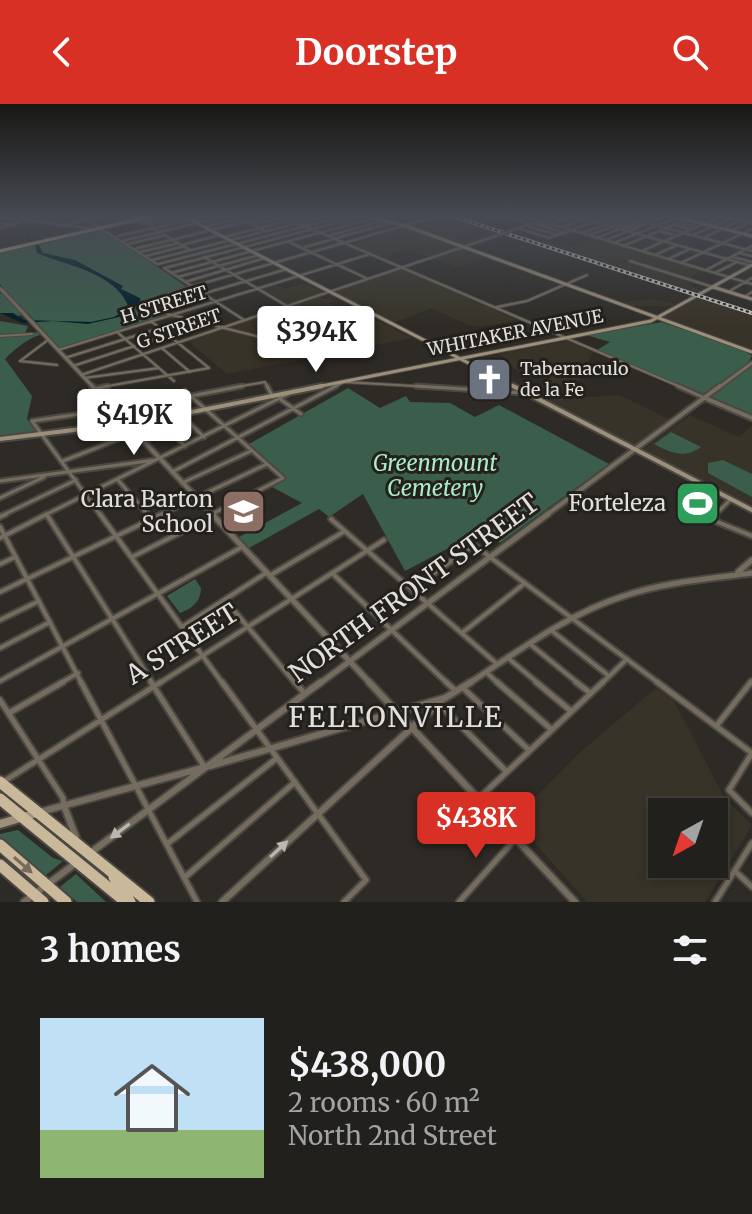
<!DOCTYPE html>
<html lang="en">
<head>
<meta charset="utf-8">
<style>
  :root { --surface:#22201c; --page:#2a2825; --text:#f1f3f6; --muted:#a2a3a3; --line:#3f3e3b; --accent:#d93025 }
  body { margin:0; font-family:Merriweather,serif; background:var(--page); color:var(--text); height:100vh; display:flex; flex-direction:column; font-size:30px; white-space:nowrap }
  * { box-sizing:border-box; margin:0 }
  p { font-size:26px; color:var(--muted) }
  .icon { flex:none; width:44px; height:44px; fill:none; stroke:currentColor; stroke-width:2; stroke-linecap:round; stroke-linejoin:round }
  .map { position:relative; height:798px; overflow:hidden }
  .details { display:flex; flex-direction:column; background:var(--surface); flex:1 }
  .details>* { flex:none }
  .needle { width:52px; rotate:220deg }
  .controls { position:absolute; left:648px; top:694px; display:grid; gap:16px }
  .controls a { display:grid; place-items:center; width:80px; height:80px; border-radius:0px; background:var(--surface); box-shadow:0 4px 12px #0003,0 0 0 2px var(--line); font-size:40px }
  .price { position:absolute; translate:-50% -68px; padding:0 18px; border-radius:8px; background:#fff; color:#222; font-size:26px; line-height:52px; filter:drop-shadow(0 2px 4px #0008) }
  .price::after { content:''; position:absolute; left:50%; top:48px; width:24px; height:18px; margin-left:-12px; background:inherit; clip-path:polygon(0 0,100% 0,50% 100%) }
  .price.on { background:var(--accent); color:#fff }
  ul { padding:0; list-style:none }
  li { display:flex; align-items:center; gap:24px; height:200px; padding:0 40px }
  li+li { border-top:2px solid var(--line) }
  li span { display:grid; place-items:center; flex:none; width:224px; height:160px; border-radius:0px; color:#555 }
  li>.icon { margin-inline-start:auto }
  span .icon { width:96px; height:96px; fill:#fffc; stroke-width:1 }
  li b { font-size:34px }
  h2 { display:flex; justify-content:space-between; align-items:center; height:96px; padding:0 40px; font-size:34px }
  header { display:flex; justify-content:space-between; align-items:center; height:104px; padding:0 40px; background:var(--accent); color:#fff; font-size:36px; font-weight:700 }
  .map>svg:first-child { display:block }
</style>
</head>
<body>
<header><svg class="icon" aria-label="back" viewBox="0 0 24 24"><path d="M15 5l-7 7 7 7"/></svg>Doorstep<svg class="icon" aria-label="search" viewBox="0 0 24 24"><circle cx="10" cy="10" r="6"/><path d="M15 15l6 6"/></svg></header>
<div class="map">
<svg width="752" height="798" viewBox="0 0 752 798">
  <rect width="100%" height="100%" fill="#2e2b26"/>
  <path fill="#383328" fill-rule="evenodd" d="M444 111 499 130 464 141 409 121Z
    M404 123 487 153 457 163 408 146 384 154 353 141Z
    M538 137 571 142 591 138 612 139 702 166 689 175 692 182 702 187 697 189Z
    M401 165 518 216 480 223 468 221 431 204 393 219 334 188Z
    M306 179 323 188 287 200 261 185 275 180 285 185Z
    M318 193 335 197 329 199 348 209 357 206 412 234 227 270 188 237Z
    M698 194 752 210V246L662 213 679 202H632L621 198 652 195 684 201Z
    M566 237 593 248 574 285H552L547 261 518 267 499 250Z
    M563 290 592 293 619 291 669 315 634 341 547 298Z
    M690 311 739 333 752 322V401L643 346Z
    M656 584 674 597 725 695 752 721 705 798H587L514 715 577 651ZM714 708V760H662V708Z"/>
  <path fill="#3b5d4c" d="M91 126 106 128 187 183 155 193 140 204 166 212 60 244 46 229C28 234 18 242 5 255L32 292 27 315 36 328 0 332V217L28 222 25 230 44 227 28 209 18 212 0 209V190L8 189 0 180V148Z
    M662 218 745 247 752 252 748 259 752 261V312L597 246 610 238 586 231Z
    M348 284 380 304 406 292 410 298 450 299 475 313 499 301 609 360 500 439 490 427 470 440 464 436 405 467 363 390 329 413 319 405 249 444 239 433 302 399 270 382 286 374 249 340Z
    M671 328 701 343C685 355 671 349 654 340Z
    M723 356 752 370V393L708 369V359Z
    M195 475 201 484C201 498 191 505 180 509L167 492Z
    M18 726 53 754 63 757 45 772 0 736V730Z
    M76 770 106 798H77L60 783Z"/>
  <path fill="#001e28" d="M55 111 36 121 27 134 38 140 43 149 75 156 123 182 121 185 140 194 141 199 123 212 88 220 53 217 22 219 0 209H13L24 216 91 218 114 213 129 204C116 168 67 162 37 149L35 141 26 136 34 122Z"/>
  <g fill="none" stroke-linecap="round" stroke-linejoin="round">
    <defs>
      <path id="minor-far3" d="M79 111 157 160
        M131 111 190 146
        M232 111 264 126
        M279 111 683 284
        M521 111 752 180
        M570 111 752 162
        M584 111 634 125
        M598 111 607 113
        M617 111 752 147
        M645 111 657 114
        M731 111 743 114
        M610 112 641 121
        M0 113 103 126
        M237 113 247 111
        M507 113 530 120
        M640 113 654 117
        M732 114 752 119
        M607 115 638 123
        M27 116 39 111
        M143 118 177 111
        M534 119 565 129
        M681 119 697 123
        M2 120 13 119
        M150 120 193 111
        M254 120 293 111
        M551 120 574 112
        M67 121 101 111
        M674 121 690 125
        M527 122 557 131
        M204 123 239 114
        M562 123 584 115
        M0 124 19 119
        M518 124 549 134 614 111
        M734 126 748 119
        M510 127 558 111
        M658 127 674 131
        M581 129 604 121
        M695 130 732 114
        M589 131 612 123
        M118 132 212 111
        M328 132 382 117
        M224 133 311 111
        M705 133 752 111
        M597 134 619 125
        M606 136 669 111
        M122 137 231 111
        M289 138 366 174
        M616 138 683 111
        M128 140 166 131
        M182 141 220 131
        M623 142 697 111
        M305 143 394 118
        M134 145 273 111
        M644 146 725 111
        M140 148 179 139
        M740 149 752 152
        M655 151 677 141
        M146 152 185 142
        M204 153 287 202
        M733 153 752 158
        M668 155 690 145
        M152 156 330 111
        M630 157 713 183
        M681 159 752 125
        M158 160 349 111
        M164 164 244 216
        M165 164 362 112
        M706 166 752 142
        M171 169 374 114
        M715 169 737 158
        M178 173 259 151
        M185 178 265 154
        M728 188 752 174
        M744 193 752 188
        M159 194 182 196 287 165
        M497 203 527 197 587 171
        M144 204 169 189 441 111
        M144 204 264 234
        M117 228 174 277
        M0 232 32 230
        M48 236 20 257 57 261
        M163 245 190 268
        M58 246 370 150
        M65 254 160 224
        M73 262 168 231
        M81 271 502 130
        M84 274 159 264
        M97 284 209 264 151 217
        M231 284 265 278 268 284
        M332 284 344 278 449 284"/>
      <path id="minor-far2" d="M267 282 273 293
        M416 282 525 289
        M678 282 705 294
        M94 285 108 282
        M185 287 283 374 214 409
        M191 292 242 282
        M175 294 177 310
        M280 295 301 310
        M115 304 190 291
        M181 311 204 333
        M159 316 185 342
        M63 357 134 329
        M172 368 336 282
        M118 376 149 412
        M0 377 155 356
        M182 379 251 347
        M0 394 44 373
        M1 412 76 376
        M43 412 288 290
        M101 412 32 317 94 308 110 302
        M158 412 267 360
        M714 412 731 395"/>
      <path id="minor-far1" d="M100 410 223 580
        M147 410 151 415
        M716 410 715 417 752 432
        M47 411 153 580
        M0 413 6 410
        M331 415 497 560
        M0 423 82 580
        M0 434 47 410
        M132 453 213 412
        M0 460 15 453
        M332 469 448 580
        M269 472 345 427
        M411 485 474 441 660 580
        M0 488 162 410
        M226 497 296 580
        M0 516 39 497
        M182 523 266 469
        M552 527 609 572
        M462 529 525 479
        M530 540 579 580
        M0 544 50 518
        M508 554 539 580
        M486 568 499 580
        M0 577 242 443
        M59 580 78 569
        M158 580 384 436
        M601 580 627 555
        M750 580 752 577"/>
      <path id="minor" d="M81 578 197 798
        M151 578 204 662
        M222 578 366 776 344 798
        M295 578 305 590
        M446 578 456 587
        M497 578 551 625
        M536 578 571 607
        M576 578 589 588
        M657 578 752 649
        M462 583 529 646
        M0 596 63 694 64 702
        M438 599 506 667
        M9 609 63 578
        M717 621 751 578
        M752 649 729 686 752 709
        M6 676 161 578
        M478 695 603 578
        M167 740 277 654
        M735 767 752 783
        M184 774 295 678
        M459 798 516 734
        M715 798 752 739"/>
      <path id="tertiary-far4" d="M0 184 2 187"/>
      <path id="tertiary-far3" d="M1 185 94 284
        M718 284 752 259"/>
      <path id="tertiary-far2" d="M92 282 214 412
        M705 294 752 314
        M545 412 720 282"/>
      <path id="tertiary-far1" d="M212 410 371 580
        M738 468 752 456
        M319 580 548 410
        M468 580C517 548 567 510 624 492 665 478 709 475 752 469"/>
      <path id="tertiary" d="M369 578 575 798
        M210 662 445 594 471 578
        M64 702 76 733
        M40 708 202 664
        M90 749 321 578
        M24 798 76 759
        M222 798 441 597"/>
      <path id="secondary-far2" d="M181 111 517 284
        M362 111 406 122 752 248
        M668 111 752 132
        M713 183 752 195
        M311 284 651 217 752 161"/>
      <path id="secondary-far1" d="M513 282 752 406
        M0 335 147 317 322 282"/>
      <path id="secondary" d="M0 720 37 709"/>
      <path id="primary" d="M0 147 157 111"/>
      <path id="trunk" d="M0 678 149 798
        M0 695 126 798
        M0 741 66 798
        M0 761 43 798
        M114 773 130 798"/>
    </defs>
    <use href="#minor-far3" stroke="#4b4843" stroke-width="4"/>
    <use href="#minor-far2" stroke="#4b4843" stroke-width="7"/>
    <use href="#minor-far1" stroke="#4b4843" stroke-width="8"/>
    <use href="#minor" stroke="#4b4843" stroke-width="9"/>
    <use href="#tertiary-far4" stroke="#4b4843" stroke-width="4"/>
    <use href="#tertiary-far3" stroke="#4b4843" stroke-width="6"/>
    <use href="#tertiary-far2" stroke="#4b4843" stroke-width="8"/>
    <use href="#tertiary-far1" stroke="#4b4843" stroke-width="9"/>
    <use href="#tertiary" stroke="#4b4843" stroke-width="10"/>
    <use href="#secondary-far2" stroke="#4b4843" stroke-width="5"/>
    <use href="#secondary-far1" stroke="#4b4843" stroke-width="8"/>
    <use href="#secondary" stroke="#4b4843" stroke-width="12"/>
    <use href="#primary" stroke="#4b4843" stroke-width="5"/>
    <use href="#trunk" stroke="#4b4843" stroke-width="15"/>
    <use href="#minor-far3" stroke="#746c5e" stroke-width="2"/>
    <use href="#minor-far2" stroke="#746c5e" stroke-width="3"/>
    <use href="#minor-far1" stroke="#746c5e" stroke-width="4"/>
    <use href="#minor" stroke="#746c5e" stroke-width="5"/>
    <use href="#tertiary-far4" stroke="#746c5e" stroke-width="2"/>
    <use href="#tertiary-far3" stroke="#746c5e" stroke-width="3"/>
    <use href="#tertiary-far2" stroke="#746c5e" stroke-width="4"/>
    <use href="#tertiary-far1" stroke="#746c5e" stroke-width="5"/>
    <use href="#tertiary" stroke="#746c5e" stroke-width="6"/>
    <use href="#secondary-far2" stroke="#9d907a" stroke-width="3"/>
    <use href="#secondary-far1" stroke="#9d907a" stroke-width="4"/>
    <use href="#secondary" stroke="#9d907a" stroke-width="8"/>
    <use href="#primary" stroke="#bcac90" stroke-width="3"/>
    <use href="#trunk" stroke="#cab89a" stroke-width="11"/>
    <defs>
      <path id="rail" d="M449 111 752 209"/>
    </defs>
    <use href="#rail" stroke="#cac8c5" stroke-width="4"/>
    <use href="#rail" stroke="#24211c" stroke-width="2" stroke-dasharray="3" stroke-linecap="butt"/>
    <defs>
      <path id="minor-bridge" d="M502 130 510 127"/>
    </defs>
    <use href="#minor-bridge" stroke="#4b4843" stroke-width="4" stroke-linecap="butt"/>
    <use href="#minor-bridge" stroke="#746c5e" stroke-width="2"/>
  </g>
  <defs><path id="oneway-solid" d="M-6-.8H1V-3.2L6.5 0L1 3.2V.8H-6Z" transform="scale(2)"/></defs>
  <g fill="#bcb7b1">
    <use href="#oneway-solid" transform="translate(120 727) rotate(143)"/>
    <use href="#oneway-solid" transform="translate(279 745) rotate(-43)"/>
  </g>
  <use fill="#776c5b" href="#oneway-solid" transform="translate(23 761) rotate(41)"/>
  <linearGradient id="sky" x2="0" y2="1"><stop stop-color="#191815"/><stop offset="0.5" stop-color="#464a52"/><stop offset="1" stop-color="#464a52" stop-opacity="0"/></linearGradient>
  <rect width="752" height="223" fill="url(#sky)"/>
  <defs>
    <symbol id="church-square" viewBox="-11 -11 22 22"><rect x="-9" y="-9" width="18" height="18" rx="4" fill="#6b7280" stroke="#24211c"/><path d="M-1.2-6h2.4v3.5h3.3v2.4h-3.3V6h-2.4V-.1h-3.3v-2.4h3.3Z" fill="#fff"/></symbol>
    <symbol id="stadium-square" viewBox="-11 -11 22 22"><rect x="-9" y="-9" width="18" height="18" rx="4" fill="#2e9e5b" stroke="#24211c"/><path d="M0-5a6.5 5 0 1 0 0 10a6.5 5 0 1 0 0-10ZM-3.5-1.8h7v3.6h-7Z" fill="#fff"/></symbol>
    <symbol id="school-square" viewBox="-11 -11 22 22"><rect x="-9" y="-9" width="18" height="18" rx="4" fill="#8d6e63" stroke="#24211c"/><path d="M0-5L7-2L0 1L-7-2ZM-4 1L0 2.5L4 1V4Q0 6-4 4Z" fill="#fff"/></symbol>
  </defs>
  <g fill-rule="evenodd">
    <use href="#church-square" x="464" y="250" width="51" height="51"/>
    <use href="#stadium-square" x="672" y="374" width="51" height="51"/>
    <use href="#school-square" x="218" y="382" width="51" height="51"/>
  </g>
  <g text-anchor="middle" stroke-width="6" stroke-linejoin="round" paint-order="stroke">
    <g font-size="18" fill="#e2e0dd" stroke="#24211c">
      <text transform="translate(164 201) rotate(-17)" y="6">H STREET</text>
      <text transform="translate(179 225) rotate(-19)" y="6">G STREET</text>
      <text transform="translate(515 229) rotate(-11)" y="6">WHITAKER AVENUE</text>
    </g>
    <g font-size="18" fill="#e2e0dd" stroke="#24211c" text-anchor="start">
      <text x="520" y="271">Tabernaculo<tspan x="520" dy="21">de la Fe</tspan></text>
    </g>
    <g font-size="22" font-style="italic" fill="#a9ebca" stroke="#24211c">
      <text x="435" y="367">Greenmount<tspan x="435" dy="25">Cemetery</tspan></text>
    </g>
    <g font-size="22" fill="#e2e0dd" stroke="#24211c" text-anchor="end">
      <text x="213" y="403">Clara Barton<tspan x="213" dy="25">School</tspan></text>
      <text x="666" y="407">Forteleza</text>
    </g>
    <g font-size="26" fill="#e2e0dd" stroke="#24211c">
      <text transform="translate(414 484) rotate(-36)" y="9">NORTH FRONT STREET</text>
      <text transform="translate(182 540) rotate(-32)" y="9">A STREET</text>
    </g>
    <g font-size="28" letter-spacing="2" fill="#e2e0dd" stroke="#24211c">
      <text x="396" y="623">FELTONVILLE</text>
    </g>
  </g>
</svg>
<div class="controls">
<a><svg class="needle" viewBox="-14 -14 28 28"><path d="M0-13l5 13h-10z" fill="#e53935"/><path d="M0 13l5-13h-10z" fill="#a2a3a3"/></svg></a>
</div>
<b class="price" style="left:316px;top:270px">$394K</b>
<b class="price" style="left:134px;top:353px">$419K</b>
<b class="price on" style="left:476px;top:756px">$438K</b>
</div>
<section class="details">
<h2>3 homes<svg class="icon" aria-label="filters" viewBox="0 0 24 24"><path d="M4 7h16M4 17h16"/><circle cx="9" cy="7" r="2"/><circle cx="15" cy="17" r="2"/></svg></h2>
<ul>
<li><span style="background:linear-gradient(#bfe0f5 70%,#8fb573 0)"><svg class="icon" aria-label="home" viewBox="0 0 24 24"><path d="M3 11l9-7 9 7M6 9v11h12V9"/></svg></span><div><b>$438,000</b><p>2 rooms · 60 m²</p><p>North 2nd Street</p></div></li>
</ul>
</section>
</body>
</html>
